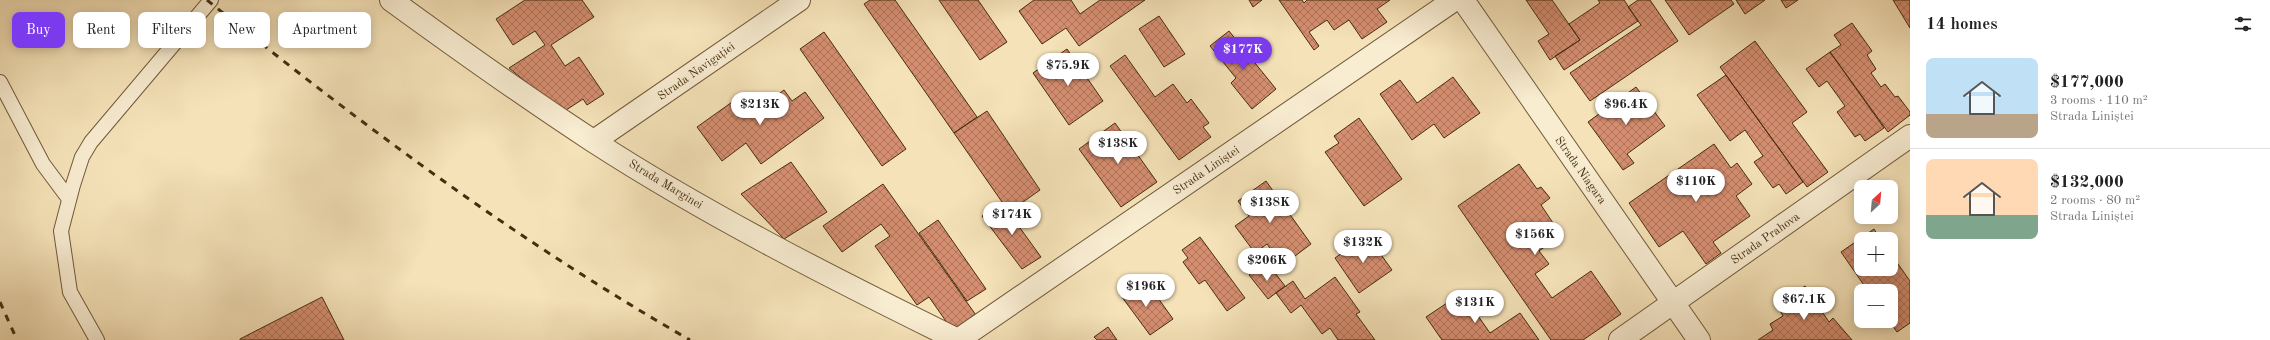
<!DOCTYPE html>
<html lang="en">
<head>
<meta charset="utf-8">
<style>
  :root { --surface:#fff; --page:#f2f2f2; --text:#222; --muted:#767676; --line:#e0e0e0; --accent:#7c3aed }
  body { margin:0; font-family:"Old Standard TT",serif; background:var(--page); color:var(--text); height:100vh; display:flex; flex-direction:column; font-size:15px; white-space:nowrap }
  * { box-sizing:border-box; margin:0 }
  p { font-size:13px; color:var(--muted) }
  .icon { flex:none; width:22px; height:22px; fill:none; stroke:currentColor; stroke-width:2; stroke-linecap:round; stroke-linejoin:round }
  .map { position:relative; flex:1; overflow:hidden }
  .details { display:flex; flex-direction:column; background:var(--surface); width:360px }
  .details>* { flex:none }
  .banner { position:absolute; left:12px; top:12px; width:380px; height:36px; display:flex; gap:8px }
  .needle { width:26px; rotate:26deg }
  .controls { position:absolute; left:1854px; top:180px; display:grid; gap:8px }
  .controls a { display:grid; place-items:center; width:44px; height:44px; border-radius:8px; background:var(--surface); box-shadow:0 2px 10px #0003; font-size:20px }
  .price { position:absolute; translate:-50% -34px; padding:0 9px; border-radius:14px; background:#fff; color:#222; font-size:13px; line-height:26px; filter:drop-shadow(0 1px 2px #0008) }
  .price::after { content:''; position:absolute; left:50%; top:24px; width:12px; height:9px; margin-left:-6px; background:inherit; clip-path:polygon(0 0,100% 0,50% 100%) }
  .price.active { background:var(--accent); color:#fff }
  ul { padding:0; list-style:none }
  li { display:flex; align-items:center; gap:12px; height:100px; padding:0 16px }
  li+li { border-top:1px solid var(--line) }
  li span { display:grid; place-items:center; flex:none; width:112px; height:80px; border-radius:8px; color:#555 }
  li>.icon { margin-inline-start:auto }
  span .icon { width:48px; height:48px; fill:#fffc; stroke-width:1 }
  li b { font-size:17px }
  h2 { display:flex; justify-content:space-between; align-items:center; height:48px; padding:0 16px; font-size:17px }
  .tag { padding:0 14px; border-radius:8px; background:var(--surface); box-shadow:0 2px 10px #0003; font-size:14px; line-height:36px }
  .tag.active { background:var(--accent); color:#fff }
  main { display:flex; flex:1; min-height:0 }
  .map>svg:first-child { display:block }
</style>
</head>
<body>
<main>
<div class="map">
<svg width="1910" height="340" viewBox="0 0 1910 340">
  <defs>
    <pattern id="building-cross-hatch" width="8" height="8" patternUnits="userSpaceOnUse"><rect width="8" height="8" fill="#d58e70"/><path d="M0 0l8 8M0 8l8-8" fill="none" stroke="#af745b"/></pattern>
  </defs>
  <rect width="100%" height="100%" fill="#f5e2b8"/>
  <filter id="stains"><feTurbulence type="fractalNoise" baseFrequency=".005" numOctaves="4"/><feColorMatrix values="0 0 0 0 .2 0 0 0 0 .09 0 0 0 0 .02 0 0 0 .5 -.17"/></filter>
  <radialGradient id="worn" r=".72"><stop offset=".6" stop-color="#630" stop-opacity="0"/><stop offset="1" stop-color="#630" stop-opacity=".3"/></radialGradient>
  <path fill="url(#building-cross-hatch)" stroke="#452d10" d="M525 0H582L594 17 551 45 565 66 579 57 604 94 587 105 583 99 563 112 509 68 545 45 535 31 513 45 496 19Z
    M870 0H895L977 117 954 133 864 4Z
    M939 0H978L1007 42 980 60Z
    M1034 0H1071L1080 14 1100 0H1145L1079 46 1066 28 1042 44 1019 11Z
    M1249 0H1262L1253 7Z
    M1279 0H1302L1304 3 1307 0H1390L1377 9 1387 22 1362 39 1349 20 1334 30 1327 20 1309 32 1319 46 1314 50Z
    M1526 0H1552L1580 40 1550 60 1538 41 1549 34Z
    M1598 0H1624L1638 21 1564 70 1555 56 1580 40 1569 24 1600 3Z
    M1638 0H1650L1678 41 1590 101 1570 73 1641 25 1628 7Z
    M1665 0H1731L1734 4 1689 35Z
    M1736 0H1765L1745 14Z
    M1781 0H1798L1786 8Z
    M1893 0H1910V28Z
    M1159 16 1185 54 1164 67 1139 29Z
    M1852 23 1872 51 1867 55 1876 69 1871 73 1881 87 1885 84 1895 97 1898 96 1910 112V115L1888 132 1830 52 1841 45 1834 35Z
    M1229 31 1276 89 1252 109 1231 83 1236 78 1210 46Z
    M824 32 906 149 882 166 800 49Z
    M1755 41 1807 112 1792 123 1828 172 1807 187 1720 67Z
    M1067 49 1103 101 1069 125 1033 73Z
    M1830 52 1884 128 1865 141 1860 134 1855 137 1837 112 1845 106 1827 81 1819 87 1806 69Z
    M1125 55 1155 97 1173 84 1187 103 1191 99 1209 123 1203 127 1211 137 1179 160 1110 66Z
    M1726 75 1803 182 1786 194 1779 184 1773 188 1754 162 1763 156 1745 130 1730 141 1697 95Z
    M1453 77 1480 113 1444 138 1434 124 1412 140 1380 94 1400 80 1417 103Z
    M1636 87 1665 126 1627 154 1634 163 1623 170 1588 122Z
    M784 90 792 101 805 92 824 118 761 164 746 143 722 161 697 127 742 95 754 112Z
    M987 111 1040 190 1009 212 954 133Z
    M1359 118 1402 179 1364 206 1325 152 1339 143 1334 136Z
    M1115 123 1157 182 1121 207 1079 149Z
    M1714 144 1731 168 1737 163 1752 184 1736 196 1750 216 1713 242 1721 253 1706 264 1683 231 1659 247 1629 203Z
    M791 162 827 212 784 239 741 194Z
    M1519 164 1537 189 1541 187 1550 198 1541 205 1561 235 1539 251 1549 264 1535 274 1552 298 1591 271 1621 314 1583 340H1551L1458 206Z
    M1266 181 1311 244 1291 259 1285 250 1276 256 1267 244 1255 253 1235 226 1249 216 1238 201Z
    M883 184 978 318 955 334 929 297 917 305 875 246 890 236 881 224 842 252 823 226Z
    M1002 203 1041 257 1022 269 982 216Z
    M938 220 986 289 967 301 919 233Z
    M1874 229 1880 239H1861V269H1891V254L1910 281V323L1897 332 1889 321H1891V291H1868L1841 252Z
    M1367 235 1392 270 1359 293 1335 258Z
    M1200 237 1245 298 1227 311 1205 280 1199 284 1183 262 1188 258 1182 250Z
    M1260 266 1266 274 1272 269 1285 286 1268 299 1249 275Z
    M1335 277 1360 312 1356 314 1375 340H1338L1330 328 1322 334 1301 305 1291 313 1276 293 1293 281 1305 299Z
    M1136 281 1146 296 1153 291 1173 319 1150 335 1119 293Z
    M1805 286 1829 322 1833 318 1852 340H1758L1773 330 1770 324 1783 316 1777 305Z
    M1462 293 1490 333 1520 313 1539 340H1442L1426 317Z
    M322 297 344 340H240V339Z
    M1108 327 1117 340H1097L1094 337Z"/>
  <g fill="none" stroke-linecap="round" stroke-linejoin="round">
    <defs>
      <path id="lane" d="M0 82 43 164 69 199
        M97 340 70 292 61 231 73 185 82 157 91 142 211 0"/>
      <path id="street" d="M391 0C457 48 524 96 593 141 709 216 834 279 958 340
        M1463 0 1699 340
        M594 141 799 0
        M958 340 1454 0
        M1620 340 1910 136"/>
    </defs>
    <use href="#lane" stroke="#715a3a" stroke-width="16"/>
    <use href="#street" stroke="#715a3a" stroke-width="24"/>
    <use href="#lane" stroke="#f8ecd1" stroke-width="14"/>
    <use href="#street" stroke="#f8ecd1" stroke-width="22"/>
    <path stroke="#452d10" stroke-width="3" stroke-dasharray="7 7" stroke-linecap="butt" d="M207 0C360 124 519 242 690 340
      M0 302 17 340"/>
  </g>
  <g text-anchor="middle" stroke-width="3.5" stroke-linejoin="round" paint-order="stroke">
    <g font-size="12" fill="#452d10" stroke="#f8ecd1">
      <text transform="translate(696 71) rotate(-35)" y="4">Strada Navigației</text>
      <text transform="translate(1206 170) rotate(-34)" y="4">Strada Liniștei</text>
      <text transform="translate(1581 170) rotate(55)" y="4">Strada Niagara</text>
      <text transform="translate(666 184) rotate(31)" y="4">Strada Marginei</text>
      <text transform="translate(1765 238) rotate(-35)" y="4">Strada Prahova</text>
    </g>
  </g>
  <rect width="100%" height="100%" filter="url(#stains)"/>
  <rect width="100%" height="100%" fill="url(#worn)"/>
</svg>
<div class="controls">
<a><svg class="needle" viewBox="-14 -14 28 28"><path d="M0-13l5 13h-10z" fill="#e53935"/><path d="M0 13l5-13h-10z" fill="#767676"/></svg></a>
<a>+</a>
<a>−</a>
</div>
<b class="price active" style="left:1243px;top:71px">$177K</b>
<b class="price" style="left:1068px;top:87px">$75.9K</b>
<b class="price" style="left:760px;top:126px">$213K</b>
<b class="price" style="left:1626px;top:126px">$96.4K</b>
<b class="price" style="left:1118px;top:165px">$138K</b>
<b class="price" style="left:1696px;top:203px">$110K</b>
<b class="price" style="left:1270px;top:224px">$138K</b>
<b class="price" style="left:1012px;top:236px">$174K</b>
<b class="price" style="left:1535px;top:256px">$156K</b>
<b class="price" style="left:1363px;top:264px">$132K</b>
<b class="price" style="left:1267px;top:282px">$206K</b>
<b class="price" style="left:1146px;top:308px">$196K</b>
<b class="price" style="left:1804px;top:321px">$67.1K</b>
<b class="price" style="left:1475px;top:324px">$131K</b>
<div class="banner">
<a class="tag active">Buy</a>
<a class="tag">Rent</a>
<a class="tag">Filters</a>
<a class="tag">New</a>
<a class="tag">Apartment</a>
</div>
</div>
<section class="details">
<h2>14 homes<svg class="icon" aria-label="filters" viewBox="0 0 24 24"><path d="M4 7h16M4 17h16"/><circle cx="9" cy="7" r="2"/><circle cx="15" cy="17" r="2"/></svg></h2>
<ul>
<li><span style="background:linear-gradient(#bfe0f5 70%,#b9a48a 0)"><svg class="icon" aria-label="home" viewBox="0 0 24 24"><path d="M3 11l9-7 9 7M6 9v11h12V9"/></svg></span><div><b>$177,000</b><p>3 rooms · 110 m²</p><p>Strada Liniștei</p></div></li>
<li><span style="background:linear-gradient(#ffd9b3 70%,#7fa58c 0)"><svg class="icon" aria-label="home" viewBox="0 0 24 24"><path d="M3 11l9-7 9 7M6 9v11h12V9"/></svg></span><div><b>$132,000</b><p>2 rooms · 80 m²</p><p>Strada Liniștei</p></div></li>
</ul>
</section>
</main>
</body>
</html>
